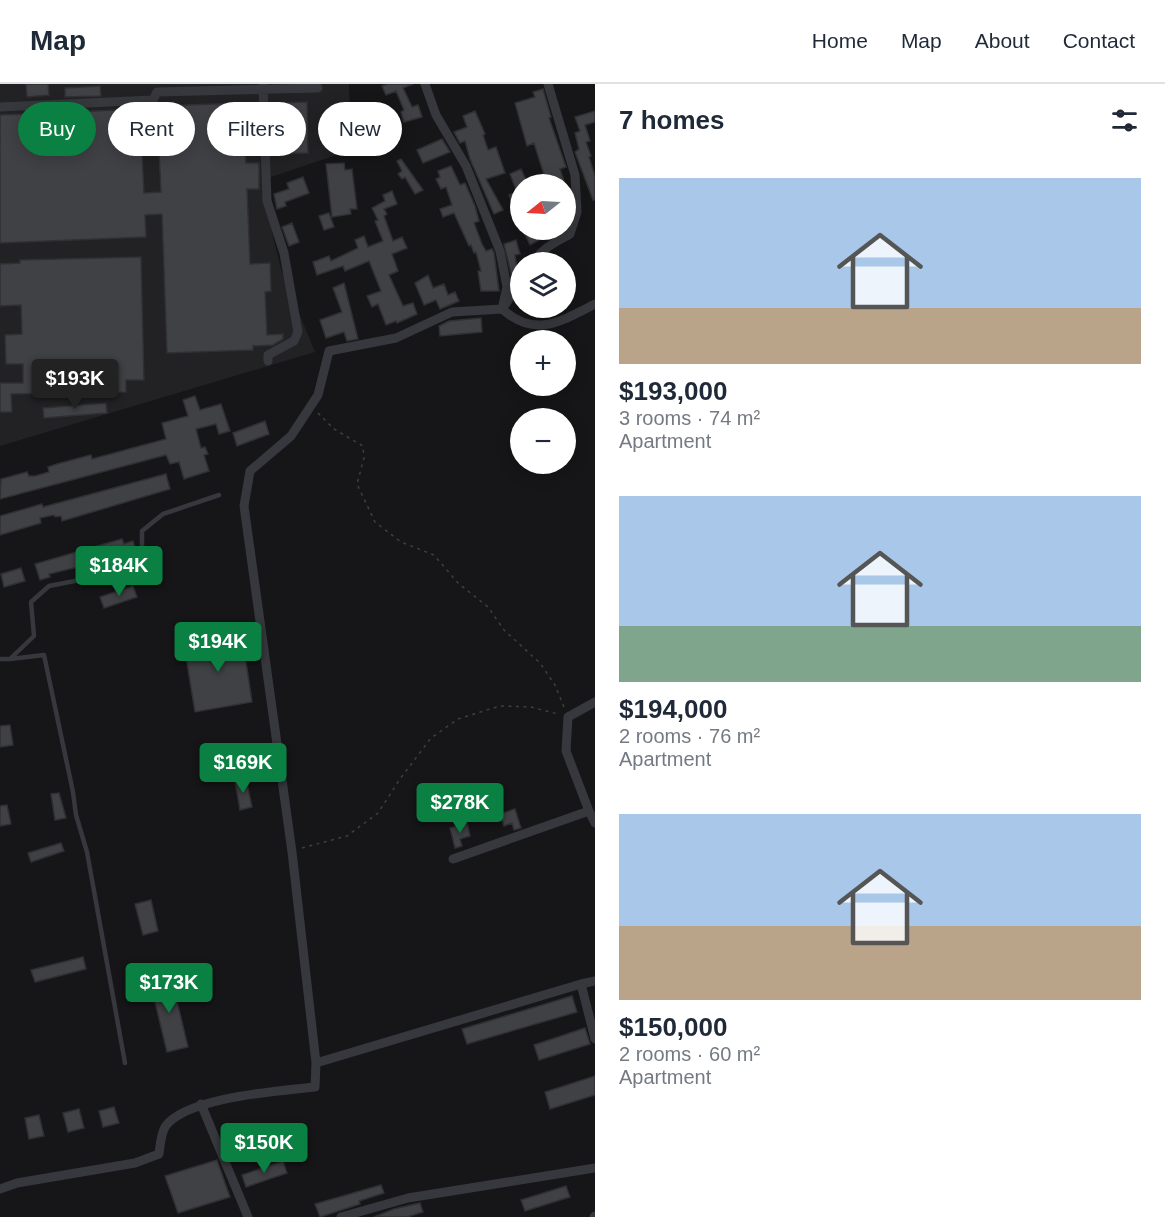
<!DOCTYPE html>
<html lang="en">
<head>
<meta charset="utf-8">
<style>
  :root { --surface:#fff; --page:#f6f6f7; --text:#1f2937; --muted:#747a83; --line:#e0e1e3; --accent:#0b8043 }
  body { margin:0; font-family:Helvetica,sans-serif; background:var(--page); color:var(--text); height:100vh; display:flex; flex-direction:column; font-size:22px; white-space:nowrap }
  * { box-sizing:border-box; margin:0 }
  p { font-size:20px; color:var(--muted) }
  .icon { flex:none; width:33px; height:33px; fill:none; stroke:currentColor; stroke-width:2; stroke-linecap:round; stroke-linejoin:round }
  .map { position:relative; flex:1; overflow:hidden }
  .details { display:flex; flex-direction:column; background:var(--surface); width:570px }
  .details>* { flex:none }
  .guide { position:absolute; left:18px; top:18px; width:486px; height:54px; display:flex; gap:12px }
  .needle { width:39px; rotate:252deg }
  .fabs { position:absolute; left:510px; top:90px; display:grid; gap:12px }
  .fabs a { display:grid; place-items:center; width:66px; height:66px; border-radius:50%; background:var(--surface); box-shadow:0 3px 15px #0003; font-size:30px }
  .price { position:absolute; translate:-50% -51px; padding:0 14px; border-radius:6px; background:var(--accent); color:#fff; font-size:20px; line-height:39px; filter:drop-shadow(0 2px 3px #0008) }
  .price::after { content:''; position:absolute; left:50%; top:36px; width:18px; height:14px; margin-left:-9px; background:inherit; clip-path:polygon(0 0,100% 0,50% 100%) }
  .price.current { background:#222; color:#fff }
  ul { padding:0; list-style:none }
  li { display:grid; align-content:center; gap:12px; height:318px; padding:0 24px }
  li span { display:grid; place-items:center; height:186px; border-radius:0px; color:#555 }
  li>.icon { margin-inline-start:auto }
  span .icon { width:108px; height:108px; fill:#fffc; stroke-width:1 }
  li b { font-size:26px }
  h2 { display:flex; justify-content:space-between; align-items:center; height:72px; padding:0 24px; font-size:26px }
  .tag { padding:0 21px; border-radius:27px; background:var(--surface); box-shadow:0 3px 15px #0003; font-size:21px; line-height:54px }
  .tag.current { background:var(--accent); color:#fff }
  header { display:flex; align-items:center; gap:36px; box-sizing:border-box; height:84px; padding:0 30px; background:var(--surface); border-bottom:2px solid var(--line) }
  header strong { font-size:28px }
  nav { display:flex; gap:33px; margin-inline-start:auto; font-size:21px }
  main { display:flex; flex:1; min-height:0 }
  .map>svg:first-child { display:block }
</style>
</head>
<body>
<header>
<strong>Map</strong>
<nav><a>Home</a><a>Map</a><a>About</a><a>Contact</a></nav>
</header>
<main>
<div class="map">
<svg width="595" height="1133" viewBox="0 0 595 1133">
  <rect width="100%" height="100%" fill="#161618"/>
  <path fill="#222225" d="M0 0H349L351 66 271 93 263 111 281 185 315 268 0 362Z"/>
  <path fill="#404145" stroke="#303034" stroke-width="1.5" fill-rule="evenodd" d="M26 0H48L49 11 27 13Z
    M388 0H413L403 4 412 23 418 21 422 33 404 38 401 28 404 26 396 7 386 11 382 2Z
    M100 2 101 12 65 13V4Z
    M543 5 551 33 549 34 566 83 560 85 565 100H547L534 59 527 62 515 19 535 13 533 8Z
    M307 18 308 69 272 70 270 19Z
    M244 19V41L258 40V64H245L246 79H259V105H247L250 180 270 179 271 207 265 208 267 251 283 250V255L273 261 253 262V266L167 269 162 130 145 131 146 153 0 159V31L140 25 141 47 158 46 157 22ZM159 67 161 108 144 109 142 68Z
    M343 20 345 59H337L333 22Z
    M475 27 485 50 483 51 488 66 496 63 505 89 486 95 503 126 494 130 470 75 465 57 460 59 454 48 467 43 463 32Z
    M595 27V38L585 41 590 57 586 58 591 72 589 73 595 92V116H593L575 68 579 65 575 49 580 47 575 33Z
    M386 38 390 52 386 54 389 61 380 64 375 57 373 58 369 44Z
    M442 55 450 68 423 79 417 66Z
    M401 75 423 106 415 110 405 93 402 95 398 90 402 87 397 77Z
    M344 79 345 86 352 85 357 125H350L351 130 332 133 326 80Z
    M451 82 460 101 465 99 475 122 479 137 474 139 482 160 486 167 492 165 494 169 499 207H481L478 187H481L476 168 474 169 471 161 469 162 454 129 443 133 440 125 452 121 446 103 441 105 436 95 440 93 438 87Z
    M521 85 528 100H520V139L509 111 517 108 510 90Z
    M303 93 309 109 285 118 286 122 277 125 274 110 289 105 287 99Z
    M392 107 397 120 384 125 387 130 384 132 393 157 402 153 407 164 392 170 398 187 389 191 403 222 413 219 417 230 397 239 396 237 386 241 378 220 372 223 367 212 381 207 369 177 345 187 343 182 317 191 313 178 329 172 331 177 358 164 355 156 364 152 368 163 383 157 375 137 378 136 372 124 385 117 383 111Z
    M329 129 334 143 324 146 319 132Z
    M292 139 299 158 289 162 282 143Z
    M523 146H536L541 155 530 161Z
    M516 156 520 170 515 171 518 193 513 198 504 160Z
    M141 173 144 296H126V308L11 310 12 328H0V299H23V280H6L5 251 22 250 21 221 0 222V180L20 179V176Z
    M428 191 433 204 444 200 448 211 455 208 459 217 440 225 436 216 424 221 415 199Z
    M344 199 358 255 347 257 344 248 326 254 320 236 342 228 333 204Z
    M481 234 482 248 440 252 439 242 449 237Z
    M195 312 200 326 221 320 230 347 219 350 216 340 196 345 201 364 205 363 208 370 204 371 209 387 184 395 179 378 170 380 166 371 0 415 1 395 27 388 29 392H35L49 388 48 383 57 380 91 371 92 375 166 355 162 339 188 332 183 316Z
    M106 319 107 329 44 334 43 324Z
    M265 337 269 350 237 362 233 349Z
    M166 390 170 405 62 437 61 432 55 433 54 431 40 434 41 439 0 451V432L42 420 43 423Z
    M122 455 124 460 133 457 135 464 106 476 49 490 50 493 40 496 35 480Z
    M21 484 25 497 4 503 1 490Z
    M133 502 137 513 104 524 100 513Z
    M242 551 252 618 195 628 186 573 183 574 180 561Z
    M10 641 13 661 0 663V642Z
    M246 695 252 723 240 726 235 697Z
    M59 709 66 734 55 736 51 710Z
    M7 721 11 740 0 742V722Z
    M515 725 521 744 514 746 512 739 504 742 500 730Z
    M467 739 470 752 460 755 462 762 455 764 450 744Z
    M61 759 64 767 31 778 28 769Z
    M151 816 158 847 143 851 135 820Z
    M83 873 86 885 35 898 31 886Z
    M171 892 188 963 167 968 150 897Z
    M572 912 577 928 467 960 462 945Z
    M585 944 590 960 539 976 534 961Z
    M595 992V1011L550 1025 545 1008Z
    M114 1023 119 1039 103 1043 99 1027Z
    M79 1025 84 1044 68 1048 63 1029Z
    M39 1031 44 1052 29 1055 25 1034Z
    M217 1076 230 1113 178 1129 165 1092Z
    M283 1077 287 1089 246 1103 242 1091Z
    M381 1101 384 1109 359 1117 360 1120 320 1133 315 1120Z
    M566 1102 570 1113 525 1127 521 1116Z
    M420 1119 423 1128 407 1133H374L394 1125Z"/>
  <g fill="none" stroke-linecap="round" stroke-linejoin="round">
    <path stroke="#3d3f44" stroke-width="1.5" stroke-dasharray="3 4.5" stroke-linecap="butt" d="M318 329 334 345 363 362 364 374 357 400 375 438 401 458 434 471 458 499 488 523 504 546 540 579 555 601 564 623
      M302 764 347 752 378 729 400 695 431 654 458 635 500 622 531 623 558 630"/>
    <path stroke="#37383d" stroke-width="4.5" d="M0 575H10L34 552 31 518 49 502 131 486 142 475V447L163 430 219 411
      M10 575 44 571 73 708 76 731 87 768 125 979"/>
    <path stroke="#37383d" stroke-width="9" d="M263 0 267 117 284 169 298 248 294 257 268 271V277
      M425 0 436 31 466 82 500 167 507 203 502 225
      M0 23 153 16 157 8 318 4
      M534 178C540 165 558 157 570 150L577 128 575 91 548 0
      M505 221 520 199
      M589 727 566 667 568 633 595 618
      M453 775 589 727 595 739
      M595 897 581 900 595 955
      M316 979 292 768 244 422 250 387 291 352 318 311 329 267 396 254 452 228 502 225C536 255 561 237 595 220
      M201 1020 248 1133
      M0 1105 17 1099 135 1079 159 1070C160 1062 161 1050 165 1043 185 1013 280 1007 315 1003L316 979 581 900
      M341 1133 408 1114 595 1084
      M594 1133 595 1132"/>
  </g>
</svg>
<div class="fabs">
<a><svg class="needle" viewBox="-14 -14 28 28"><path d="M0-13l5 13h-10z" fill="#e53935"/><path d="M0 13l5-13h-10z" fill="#747a83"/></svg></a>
<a><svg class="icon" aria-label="layers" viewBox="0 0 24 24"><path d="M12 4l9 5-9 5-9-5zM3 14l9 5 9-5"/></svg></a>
<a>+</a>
<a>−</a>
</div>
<b class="price current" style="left:75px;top:326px">$193K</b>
<b class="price" style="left:119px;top:513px">$184K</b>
<b class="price" style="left:218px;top:589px">$194K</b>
<b class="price" style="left:243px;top:710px">$169K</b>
<b class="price" style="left:460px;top:750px">$278K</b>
<b class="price" style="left:169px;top:930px">$173K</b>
<b class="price" style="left:264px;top:1090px">$150K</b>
<div class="guide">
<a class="tag current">Buy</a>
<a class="tag">Rent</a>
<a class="tag">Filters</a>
<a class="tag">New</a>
</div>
</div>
<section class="details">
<h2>7 homes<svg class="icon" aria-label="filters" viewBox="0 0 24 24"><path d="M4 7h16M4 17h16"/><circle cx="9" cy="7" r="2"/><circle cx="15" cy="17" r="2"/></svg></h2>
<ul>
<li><span style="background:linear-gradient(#a9c7e8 70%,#b9a48a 0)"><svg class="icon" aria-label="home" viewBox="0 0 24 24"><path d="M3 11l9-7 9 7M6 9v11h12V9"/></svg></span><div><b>$193,000</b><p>3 rooms · 74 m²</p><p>Apartment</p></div></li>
<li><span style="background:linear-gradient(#a9c7e8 70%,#7fa58c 0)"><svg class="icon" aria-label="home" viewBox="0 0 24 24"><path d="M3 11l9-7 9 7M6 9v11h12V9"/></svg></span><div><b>$194,000</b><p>2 rooms · 76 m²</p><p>Apartment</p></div></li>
<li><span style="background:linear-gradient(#a9c7e8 60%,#b9a48a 0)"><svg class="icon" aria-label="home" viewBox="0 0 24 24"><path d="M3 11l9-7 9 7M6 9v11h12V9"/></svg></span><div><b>$150,000</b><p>2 rooms · 60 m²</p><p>Apartment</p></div></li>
</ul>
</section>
</main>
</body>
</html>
